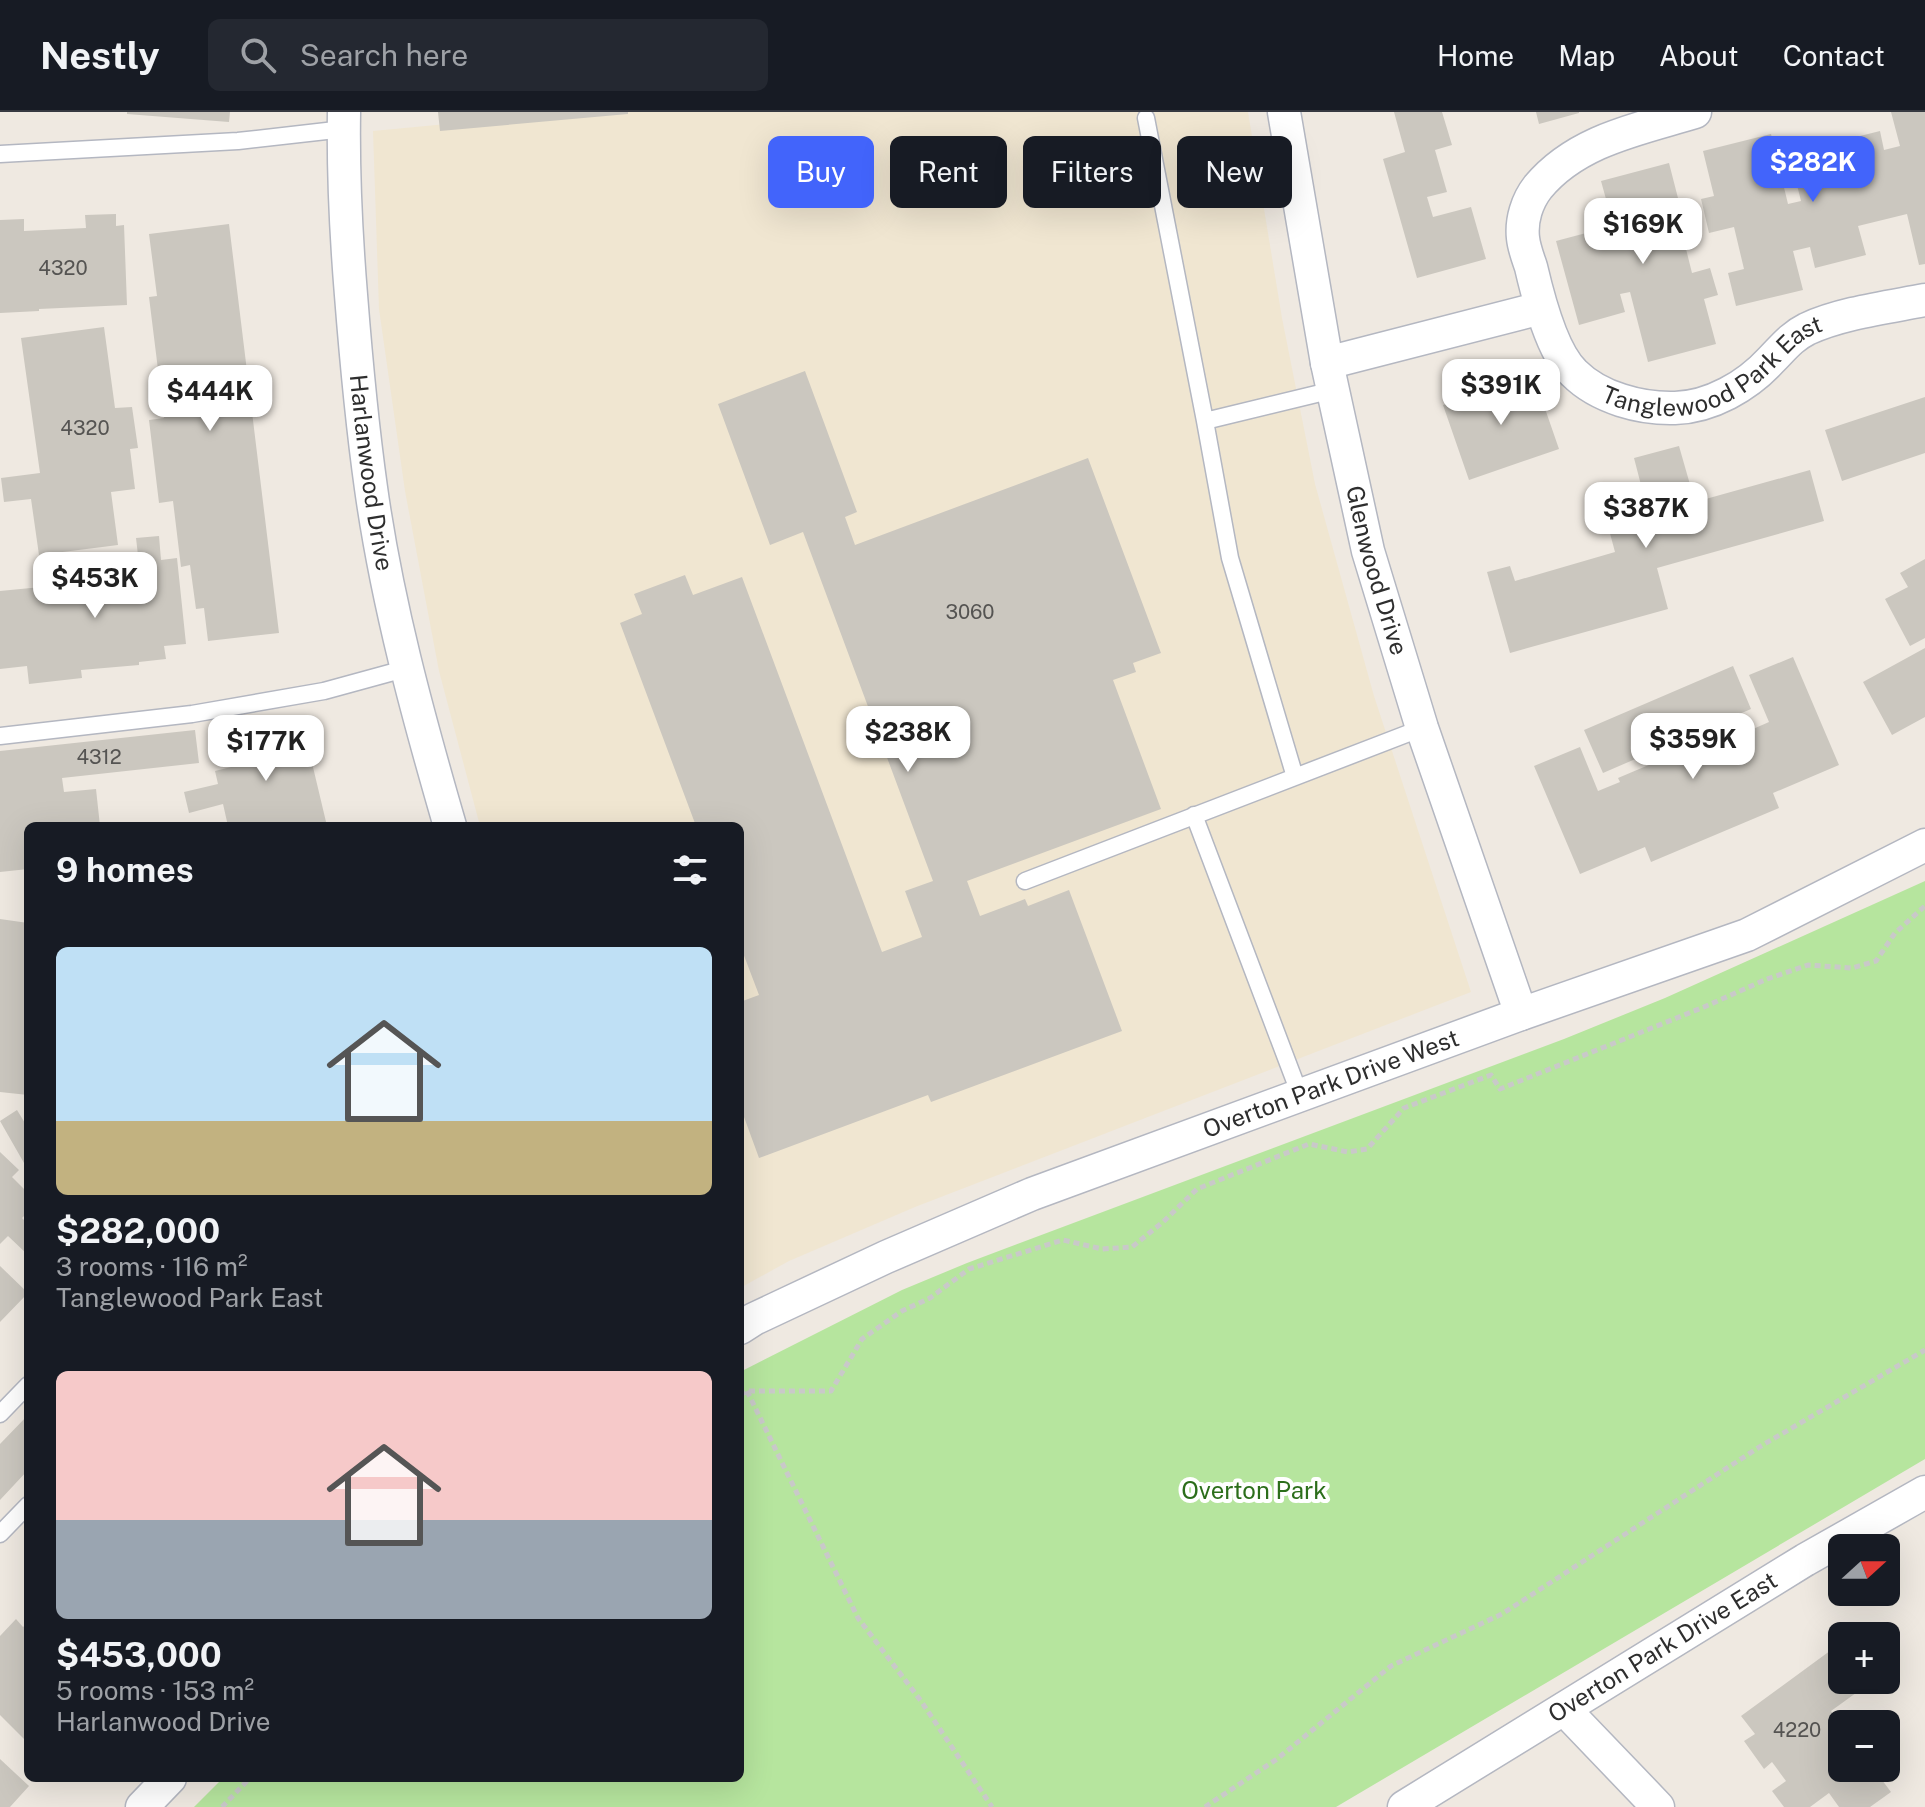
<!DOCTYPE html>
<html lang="en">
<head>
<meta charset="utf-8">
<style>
  :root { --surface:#171b24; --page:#242831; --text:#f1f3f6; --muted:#9ea1a6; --line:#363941; --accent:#4264fb }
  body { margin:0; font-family:"Public Sans",sans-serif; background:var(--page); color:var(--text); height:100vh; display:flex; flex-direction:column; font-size:30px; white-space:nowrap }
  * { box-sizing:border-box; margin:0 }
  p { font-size:26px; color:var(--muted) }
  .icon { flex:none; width:44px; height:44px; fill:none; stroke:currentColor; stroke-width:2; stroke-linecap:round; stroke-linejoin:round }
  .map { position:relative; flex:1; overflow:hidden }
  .panel { position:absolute; left:24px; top:710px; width:720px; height:960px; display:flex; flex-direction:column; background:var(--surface); border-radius:12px; box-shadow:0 8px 32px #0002 }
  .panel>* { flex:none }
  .hud { position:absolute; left:768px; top:24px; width:760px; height:72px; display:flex; gap:16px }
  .needle { width:52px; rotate:69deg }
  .buttons { position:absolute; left:1828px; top:1422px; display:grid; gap:16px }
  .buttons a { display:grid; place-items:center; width:72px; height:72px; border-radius:12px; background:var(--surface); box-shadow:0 8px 32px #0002; font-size:40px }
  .price { position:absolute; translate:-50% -68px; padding:0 18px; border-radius:16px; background:#fff; color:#222; font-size:26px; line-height:52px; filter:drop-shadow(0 2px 4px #0008) }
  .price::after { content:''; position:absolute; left:50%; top:48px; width:24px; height:18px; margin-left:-12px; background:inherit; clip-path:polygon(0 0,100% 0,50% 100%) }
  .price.on { background:var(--accent); color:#fff }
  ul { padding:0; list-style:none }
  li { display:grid; align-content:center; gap:16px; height:424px; padding:0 32px }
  li span { display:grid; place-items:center; height:248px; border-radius:12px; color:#555 }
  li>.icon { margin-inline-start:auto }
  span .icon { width:144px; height:144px; fill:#fffc; stroke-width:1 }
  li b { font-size:34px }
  h2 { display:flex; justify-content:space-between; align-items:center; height:96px; padding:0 32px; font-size:34px }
  .tag { padding:0 28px; border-radius:12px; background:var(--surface); box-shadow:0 8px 32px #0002; font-size:28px; line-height:72px }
  .tag.on { background:var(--accent); color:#fff }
  header { display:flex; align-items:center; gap:48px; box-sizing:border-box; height:112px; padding:0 40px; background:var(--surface); border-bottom:2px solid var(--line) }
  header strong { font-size:38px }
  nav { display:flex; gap:44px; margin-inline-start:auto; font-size:28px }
  .search { width:560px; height:72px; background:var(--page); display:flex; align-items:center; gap:20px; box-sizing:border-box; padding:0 28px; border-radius:12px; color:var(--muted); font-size:30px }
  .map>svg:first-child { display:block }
</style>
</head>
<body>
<header>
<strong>Nestly</strong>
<div class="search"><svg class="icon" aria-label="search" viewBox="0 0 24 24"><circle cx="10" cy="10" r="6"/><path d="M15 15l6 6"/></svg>Search here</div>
<nav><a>Home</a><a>Map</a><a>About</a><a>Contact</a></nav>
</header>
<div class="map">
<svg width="1925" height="1695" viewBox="0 0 1925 1695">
  <rect width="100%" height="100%" fill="#efe9e1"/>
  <path fill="#f0e6d1" d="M572 0H1248L1282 206 1315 372 1374 584 1471 880 915 1095 789 1149 740 1176V714H480L439 559 405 379 379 197 373 19Z"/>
  <path fill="#b6e59e" d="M1925 769V1347L1336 1695H194L223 1666H740V1260L902 1178 967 1151 1564 927 1665 886Z"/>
  <path fill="#cbc7bf" d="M127 0H230L229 10 127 2Z
    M438 0H628V2L440 19Z
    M1394 0H1442L1452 33 1435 38 1447 80 1427 85 1433 105 1471 95 1486 147 1417 166 1383 47 1405 40Z
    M1536 0H1579V1L1539 12Z
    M1891 0H1925V152L1919 153 1907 102 1858 114 1866 143 1815 156 1810 135 1793 139 1803 178 1736 194 1728 161 1744 157 1734 115 1709 121 1701 87 1714 84 1703 39 1771 22 1788 92 1801 89 1796 69 1834 59 1828 32 1880 19 1884 38 1900 34Z
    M1669 51 1679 90 1687 88 1694 118 1682 121 1692 161 1710 156 1718 183 1704 187 1716 232 1648 250 1630 180 1620 182 1625 200 1579 213 1556 129 1605 116 1610 137 1619 134 1601 69Z
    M116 102V114L124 113 127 193 39 197V199L0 201V108L24 107V119L86 116 85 103Z
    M229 112 279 521 208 529 204 496 196 497 190 453 181 455 173 389 159 391 149 308 164 306 149 185 157 184 149 122Z
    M104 215 115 296 132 295 138 336 130 337 135 377 111 380 118 433 39 443 31 387 4 390 1 366 40 361 21 226Z
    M805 259 857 400 845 405 855 433 1088 346 1161 541 1133 551 1136 560 1113 568 1161 697 967 769 980 804 1025 787 1028 794 1069 778 1122 919 931 990 928 983 759 1046 740 994V890L759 883 740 833V714H696L620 511 642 502 634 482 685 463 693 483 742 465 882 840 922 825 905 779 933 769 803 420 770 433 718 292Z
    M1533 262 1559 337 1469 368 1443 293Z
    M1925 285V341L1842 369 1825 318Z
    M1679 334 1695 390 1810 358 1824 409 1657 456 1668 497 1510 541 1487 460 1510 454 1515 469 1615 440 1600 384 1641 373 1634 346Z
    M159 424 161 448 177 446 186 532 164 534 166 547 139 550V553L81 558 82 566 29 572 27 554 0 557V479L113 468 112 455 139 452 136 426Z
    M1925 447V526L1910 534 1885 487 1908 475 1900 461Z
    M1925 536V605L1892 623 1863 570Z
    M1793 545 1839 653 1773 681 1779 696 1651 750 1645 735 1580 762 1534 654 1580 635 1598 679 1620 670 1618 666 1741 614 1744 621 1769 610 1749 563Z
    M1733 554 1751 597 1603 661 1584 618Z
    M303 613 327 714H228L223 692 189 701 184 680 218 672 215 659 231 655 226 631Z
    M195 618 199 651 62 666 64 680 96 677 100 714H28V757L0 760V639Z
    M0 807 28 811V983L0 980Z
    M17 998 28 1016V1058L0 1009Z
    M0 1040 19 1058 12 1065 28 1081V1100L22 1106 28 1112V1143L8 1124 0 1132Z
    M0 1154 28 1181 0 1210Z
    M28 1303V1358L0 1388V1332Z
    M16 1507 23 1515 28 1511V1631L0 1603V1524Z
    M1838 1533 1842 1539V1568H1864L1867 1573 1831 1599 1842 1614V1656H1873L1891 1680 1870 1695H1839L1829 1681 1810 1695H1784L1772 1679 1786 1669 1772 1650 1764 1657 1744 1629 1755 1622 1741 1604Z
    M0 1647 29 1674 10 1695H0Z"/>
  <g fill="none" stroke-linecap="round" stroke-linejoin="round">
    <defs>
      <path id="lane" d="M1146 6 1205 309 1333 278
        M0 42 238 29 344 17
        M1205 309 1230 446 1295 665
        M0 624 192 602 324 579 408 556
        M1194 703 1300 983
        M1025 769 1422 616
        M0 1302 28 1273
        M0 1422 28 1393"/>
      <g id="street">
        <path id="s1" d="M344 0C343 61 346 122 351 183 356 247 362 312 371 376 387 491 418 604 450 714"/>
        <path id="s2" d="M1284 0 1327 251 1368 439 1422 616 1521 902"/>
        <path id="s3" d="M1695 0C1639 17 1577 28 1538 75 1527 89 1521 108 1523 126 1524 136 1528 146 1531 155 1538 185 1552 240 1574 261 1599 286 1641 297 1675 296 1711 295 1747 274 1771 248 1783 236 1791 225 1807 217 1841 201 1889 195 1925 188"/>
        <path d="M1327 251 1541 196"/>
        <path id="s4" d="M740 1216 754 1207 886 1145 1032 1082 1521 902 1747 823 1925 733"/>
        <path d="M1564 1597 1658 1695"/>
        <path d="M142 1695 170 1666"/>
        <path id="s5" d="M1404 1695 1805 1448 1925 1380"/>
      </g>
    </defs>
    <use href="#lane" stroke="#b4b7c1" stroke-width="19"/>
    <use href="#street" stroke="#b4b7c1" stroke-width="35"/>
    <path stroke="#c9c9c9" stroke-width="5" stroke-dasharray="6 4" stroke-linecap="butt" d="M747 1279 858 1506 921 1589 992 1695
      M740 1283 747 1279H831L862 1227 902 1199 930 1186 969 1157 1063 1128 1102 1137 1132 1135 1163 1110 1197 1077 1309 1032 1348 1040 1367 1037 1404 996 1491 963 1500 977 1704 895 1767 867 1808 853 1852 856 1876 849 1895 821 1925 794
      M222 1695 250 1666
      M1205 1695 1277 1647 1391 1554 1502 1502 1761 1334 1925 1238"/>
    <use href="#lane" stroke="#fff" stroke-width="16"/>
    <use href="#street" stroke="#fff" stroke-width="32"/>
  </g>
  <g text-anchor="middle" stroke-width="8" stroke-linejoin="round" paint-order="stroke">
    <g font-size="20" fill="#555452">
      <text x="63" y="163">4320</text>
      <text x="85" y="323">4320</text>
      <text x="970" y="507">3060</text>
      <text x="99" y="652">4312</text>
      <text x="1797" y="1625">4220</text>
    </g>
    <g font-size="24" fill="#2e2e2e" stroke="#fff">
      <text dy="8" stroke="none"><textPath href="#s3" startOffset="536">Tanglewood Park East</textPath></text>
      <text dy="8" stroke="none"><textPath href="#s1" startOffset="362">Harlanwood Drive</textPath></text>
      <text dy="8" stroke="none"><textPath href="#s2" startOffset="468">Glenwood Drive</textPath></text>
      <text dy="8" stroke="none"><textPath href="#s4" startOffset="640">Overton Park Drive West</textPath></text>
      <text dy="8" stroke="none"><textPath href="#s5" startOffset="304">Overton Park Drive East</textPath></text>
    </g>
    <g font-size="24" fill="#2c6e1b" stroke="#fff">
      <text x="1254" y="1387">Overton Park</text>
    </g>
  </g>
</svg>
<div class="buttons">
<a><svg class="needle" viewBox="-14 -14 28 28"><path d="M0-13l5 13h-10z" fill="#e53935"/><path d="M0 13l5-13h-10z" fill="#9ea1a6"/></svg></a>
<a>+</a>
<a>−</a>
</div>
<b class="price on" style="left:1813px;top:92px">$282K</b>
<b class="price" style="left:1643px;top:154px">$169K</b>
<b class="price" style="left:1501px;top:315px">$391K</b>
<b class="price" style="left:210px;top:321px">$444K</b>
<b class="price" style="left:1646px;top:438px">$387K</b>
<b class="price" style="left:95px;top:508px">$453K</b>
<b class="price" style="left:908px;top:662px">$238K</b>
<b class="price" style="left:1693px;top:669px">$359K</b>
<b class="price" style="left:266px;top:671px">$177K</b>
<div class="hud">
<a class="tag on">Buy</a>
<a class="tag">Rent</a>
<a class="tag">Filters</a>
<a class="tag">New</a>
</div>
<section class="panel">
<h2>9 homes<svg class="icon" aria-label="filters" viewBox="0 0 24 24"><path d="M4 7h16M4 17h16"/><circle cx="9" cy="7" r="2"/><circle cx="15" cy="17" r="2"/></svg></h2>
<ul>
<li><span style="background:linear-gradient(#bfe0f5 70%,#c2b280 0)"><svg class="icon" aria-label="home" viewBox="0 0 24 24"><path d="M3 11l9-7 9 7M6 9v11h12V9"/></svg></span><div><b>$282,000</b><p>3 rooms · 116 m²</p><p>Tanglewood Park East</p></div></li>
<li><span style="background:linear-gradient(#f6c9c9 60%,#9aa5b1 0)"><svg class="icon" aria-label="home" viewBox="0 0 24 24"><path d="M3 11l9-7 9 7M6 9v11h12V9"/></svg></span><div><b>$453,000</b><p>5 rooms · 153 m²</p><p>Harlanwood Drive</p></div></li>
</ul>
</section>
</div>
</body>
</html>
